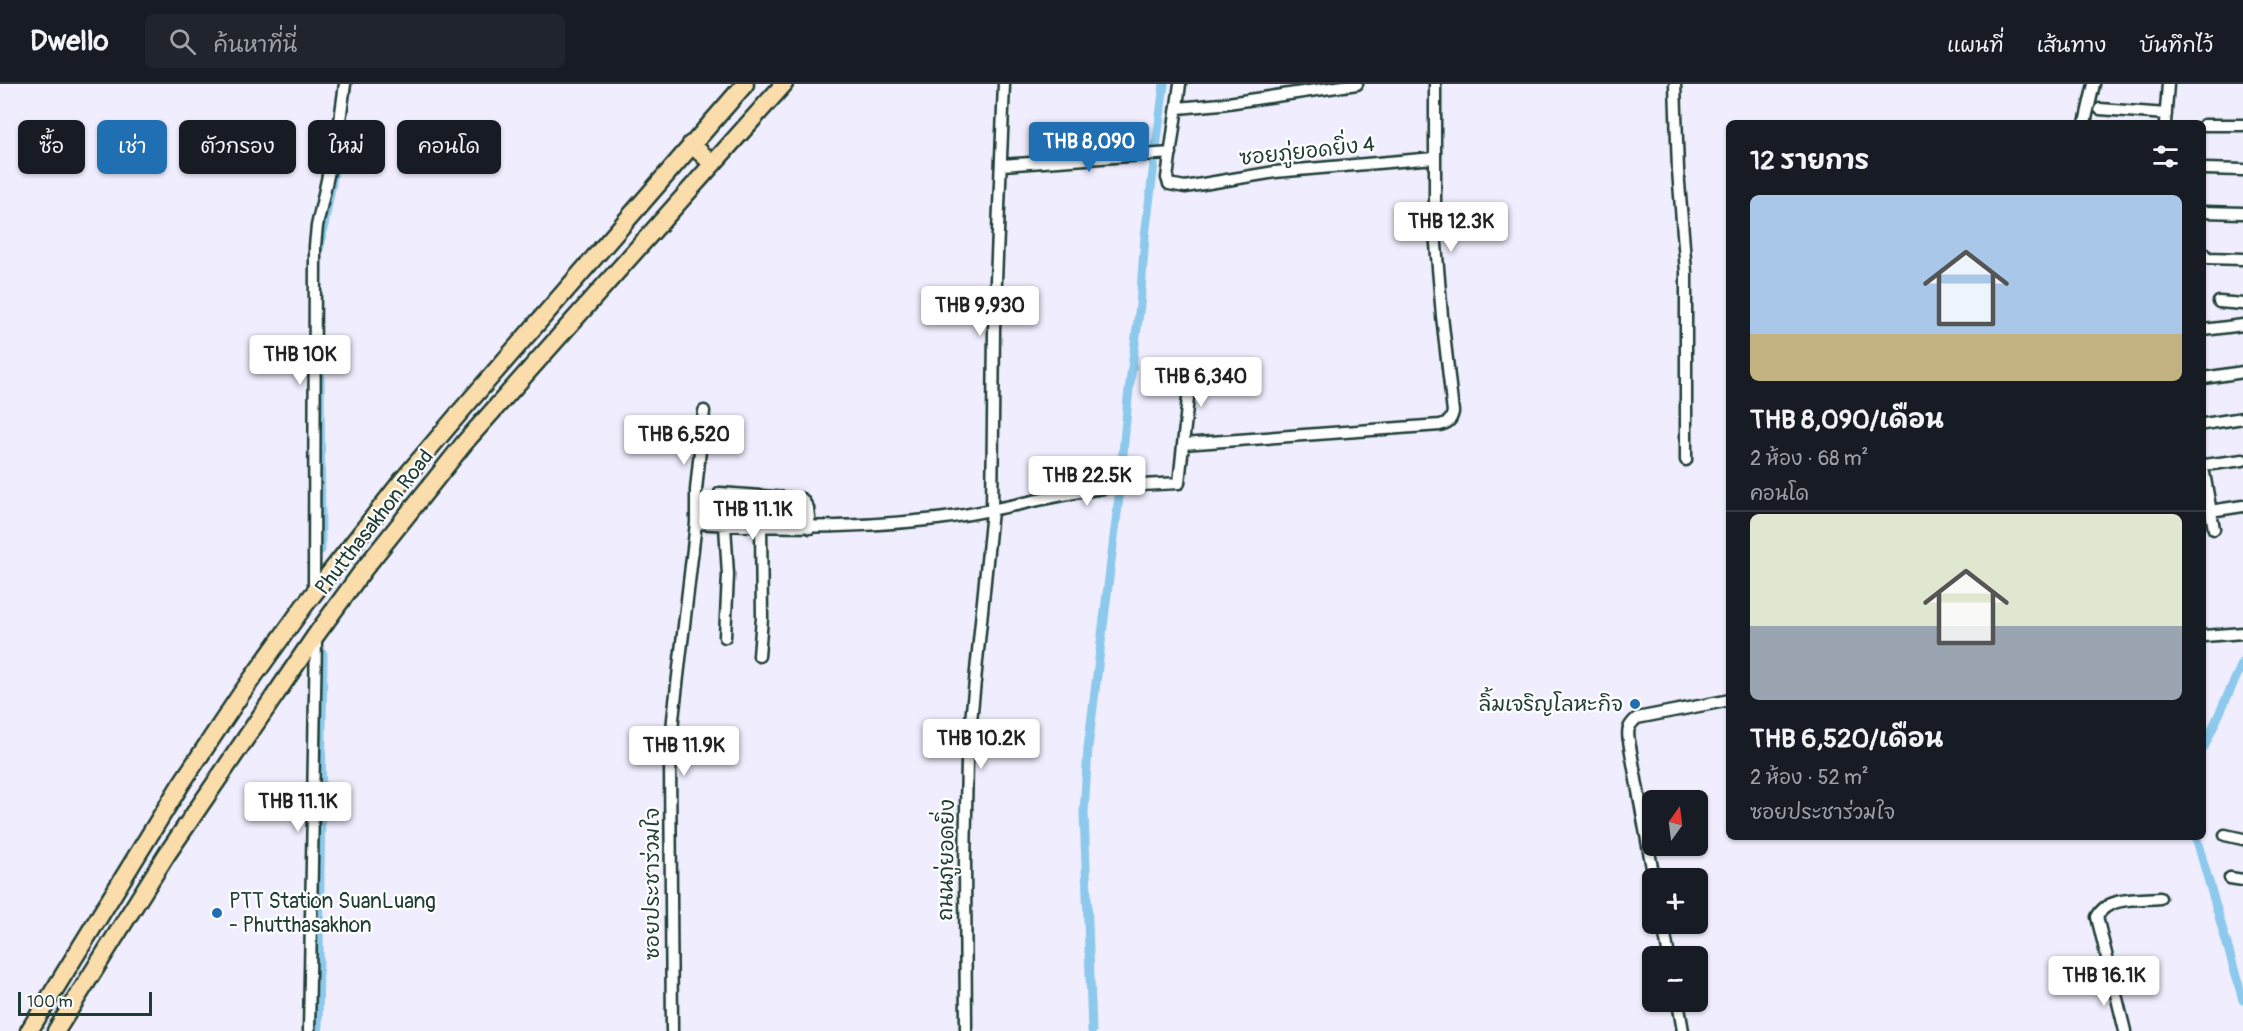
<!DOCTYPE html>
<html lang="th">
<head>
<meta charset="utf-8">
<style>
  :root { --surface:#171b24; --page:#20242c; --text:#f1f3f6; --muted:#9ea1a6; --line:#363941; --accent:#1f6fb2 }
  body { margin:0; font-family:Pangolin,"Playpen Sans Thai",sans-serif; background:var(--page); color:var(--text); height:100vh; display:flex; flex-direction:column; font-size:22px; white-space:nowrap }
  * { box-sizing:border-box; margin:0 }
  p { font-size:20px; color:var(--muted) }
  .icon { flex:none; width:33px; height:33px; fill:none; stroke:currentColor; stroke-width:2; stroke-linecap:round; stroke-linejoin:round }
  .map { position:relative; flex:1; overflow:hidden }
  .panel { position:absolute; left:1726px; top:36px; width:480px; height:720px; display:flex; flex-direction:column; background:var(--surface); border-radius:9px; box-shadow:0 2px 4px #0004 }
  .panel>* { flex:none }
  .hud { position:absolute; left:18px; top:36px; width:570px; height:54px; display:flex; gap:12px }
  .needle { width:39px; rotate:14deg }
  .fabs { position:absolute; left:1642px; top:706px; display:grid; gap:12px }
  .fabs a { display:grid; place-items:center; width:66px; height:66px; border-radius:9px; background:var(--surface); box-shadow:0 2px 4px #0004; font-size:30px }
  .scale { position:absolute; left:18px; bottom:15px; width:134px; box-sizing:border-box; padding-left:6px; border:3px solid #1f3d34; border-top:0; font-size:16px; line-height:21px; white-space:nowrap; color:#1f3d34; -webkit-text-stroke:4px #fff; paint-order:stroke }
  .price { position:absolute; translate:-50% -51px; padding:0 14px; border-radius:6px; background:#fff; color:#222; font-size:20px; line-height:39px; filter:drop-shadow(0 2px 3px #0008) }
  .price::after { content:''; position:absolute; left:50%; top:36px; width:18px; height:14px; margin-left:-9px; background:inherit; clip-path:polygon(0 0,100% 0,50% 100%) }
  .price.active { background:var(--accent); color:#fff }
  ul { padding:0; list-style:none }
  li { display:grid; align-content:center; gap:12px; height:318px; padding:0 24px }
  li+li { border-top:2px solid var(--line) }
  li span { display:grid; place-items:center; height:186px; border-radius:9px; color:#555 }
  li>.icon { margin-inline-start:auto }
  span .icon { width:108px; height:108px; fill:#fffc; stroke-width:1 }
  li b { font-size:26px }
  h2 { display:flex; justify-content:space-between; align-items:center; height:72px; padding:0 24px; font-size:26px }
  .chip { padding:0 21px; border-radius:9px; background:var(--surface); box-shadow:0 2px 4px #0004; font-size:21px; line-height:54px }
  .chip.active { background:var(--accent); color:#fff }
  header { display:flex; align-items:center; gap:36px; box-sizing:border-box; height:84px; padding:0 30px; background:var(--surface); border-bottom:2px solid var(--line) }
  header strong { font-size:28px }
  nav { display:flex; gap:33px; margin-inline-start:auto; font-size:21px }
  .search { width:420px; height:54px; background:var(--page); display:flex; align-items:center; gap:15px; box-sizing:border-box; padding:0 21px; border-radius:9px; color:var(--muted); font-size:22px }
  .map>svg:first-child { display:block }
</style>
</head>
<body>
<header>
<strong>Dwello</strong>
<div class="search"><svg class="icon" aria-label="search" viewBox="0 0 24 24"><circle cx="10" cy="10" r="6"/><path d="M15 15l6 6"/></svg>ค้นหาที่นี่</div>
<nav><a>แผนที่</a><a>เส้นทาง</a><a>บันทึกไว้</a></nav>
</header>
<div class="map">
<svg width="2243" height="947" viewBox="0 0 2243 947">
  <rect width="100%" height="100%" fill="#f0eefe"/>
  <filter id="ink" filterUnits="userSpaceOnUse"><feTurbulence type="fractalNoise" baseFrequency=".0167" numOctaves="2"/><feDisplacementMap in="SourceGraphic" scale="12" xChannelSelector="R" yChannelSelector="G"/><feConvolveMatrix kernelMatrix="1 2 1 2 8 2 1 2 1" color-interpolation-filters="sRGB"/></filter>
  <g filter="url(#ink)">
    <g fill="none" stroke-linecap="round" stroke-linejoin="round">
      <path stroke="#8cc9ec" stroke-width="9" d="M320 163 336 77
        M320 279 321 466
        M2204 663 2243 578
        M2196 753 2243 916
        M318 947 323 570
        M1092 947 1084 729 1088 664 1119 413 1128 314 1140 221 1145 152 1164 0"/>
      <defs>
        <path id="minor" d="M1180 0 1167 94 1169 100 1185 103 1275 88 1434 74
          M1675 0 1678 86 1686 188V376
          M1178 24 1221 20 1357 0
          M2100 25 2166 30
          M2085 39 2094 0
          M2165 39 2168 0
          M2204 41H2243
          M1002 81 1171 69
          M2204 85 2243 86
          M2204 128 2243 129
          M2204 169 2207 174 2243 175
          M2219 218 2243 220
          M2204 246 2243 241
          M2204 294 2243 288
          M2204 340 2243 334
          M1183 360 1440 341C1448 339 1451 337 1453 328L1442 232 1435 148V0
          M2204 381 2243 376
          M2204 389 2214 445
          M720 409 802 415 808 424 810 444
          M2210 427 2243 422
          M696 439C777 445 856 444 937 435 996 428 1053 410 1111 403 1134 401 1157 400 1179 399L1191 285
          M725 441 728 491 725 553
          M314 510 315 162 317 142 340 36 345 0
          M2204 552 2243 549
          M759 572 762 534 761 443
          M2225 751 2243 755
          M2230 794 2243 796
          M1654 795 1629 657C1627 646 1628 642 1637 634L1730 616
          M1663 840 1669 873
          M1678 918 1683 947
          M309 947 316 554
          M672 947 670 678 673 635 696 439V406L704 327
          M966 947 965 779 967 677 992 427 994 246 1004 0
          M2125 947 2097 833C2107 812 2139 816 2160 814"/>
        <path id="primary" d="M691 60 713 80
          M29 947 181 700 241 610 304 522 401 398 461 327 745 0
          M56 947 167 770 316 551 364 485 466 357 784 0"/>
      </defs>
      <use href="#minor" stroke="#1f3d34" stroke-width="15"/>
      <use href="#primary" stroke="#1f3d34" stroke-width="21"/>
      <use href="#minor" stroke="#fff" stroke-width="10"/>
      <use href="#primary" stroke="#fbddab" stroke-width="16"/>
    </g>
  </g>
  <g fill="#1f6fb2" stroke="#fff" stroke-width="2">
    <circle cx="1635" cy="620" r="6"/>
    <circle cx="217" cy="829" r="6"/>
  </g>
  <g text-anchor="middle" stroke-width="4.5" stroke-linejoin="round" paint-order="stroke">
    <g font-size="21" fill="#1f3d34" stroke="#fff">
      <text transform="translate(1307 67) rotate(-6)" y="7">ซอยภู่ยอดยิ่ง 4</text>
      <text transform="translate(374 438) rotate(-52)" y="7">Phutthasakhon Road</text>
      <text transform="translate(946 776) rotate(-89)" y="7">ถนนภู่ยอดยิ่ง</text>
      <text transform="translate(652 800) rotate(-90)" y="7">ซอยประชาร่วมใจ</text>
    </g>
    <g font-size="21" fill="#1f3d34" stroke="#fff" text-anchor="end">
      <text x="1623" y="627">ลิ้มเจริญโลหะกิจ</text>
      <text x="229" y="824" text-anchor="start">PTT Station SuanLuang<tspan x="229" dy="24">- Phutthasakhon</tspan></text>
    </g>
  </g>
</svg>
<div class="fabs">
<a><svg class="needle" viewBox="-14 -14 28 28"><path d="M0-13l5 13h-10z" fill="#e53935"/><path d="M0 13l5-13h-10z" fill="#9ea1a6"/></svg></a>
<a>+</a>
<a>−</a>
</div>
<div class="scale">100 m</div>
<b class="price active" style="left:1089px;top:89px">THB 8,090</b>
<b class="price" style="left:1451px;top:169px">THB 12.3K</b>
<b class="price" style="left:980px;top:253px">THB 9,930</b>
<b class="price" style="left:300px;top:302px">THB 10K</b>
<b class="price" style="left:1201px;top:324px">THB 6,340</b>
<b class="price" style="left:684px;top:382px">THB 6,520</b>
<b class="price" style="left:1087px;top:423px">THB 22.5K</b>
<b class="price" style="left:753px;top:457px">THB 11.1K</b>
<b class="price" style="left:981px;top:686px">THB 10.2K</b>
<b class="price" style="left:684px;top:693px">THB 11.9K</b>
<b class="price" style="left:298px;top:749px">THB 11.1K</b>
<b class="price" style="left:2104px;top:923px">THB 16.1K</b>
<div class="hud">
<a class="chip">ซื้อ</a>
<a class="chip active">เช่า</a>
<a class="chip">ตัวกรอง</a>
<a class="chip">ใหม่</a>
<a class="chip">คอนโด</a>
</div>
<section class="panel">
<h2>12 รายการ<svg class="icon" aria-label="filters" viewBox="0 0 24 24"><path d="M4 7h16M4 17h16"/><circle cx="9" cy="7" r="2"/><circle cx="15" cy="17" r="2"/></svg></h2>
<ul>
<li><span style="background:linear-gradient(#a9c7e8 75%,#c2b280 0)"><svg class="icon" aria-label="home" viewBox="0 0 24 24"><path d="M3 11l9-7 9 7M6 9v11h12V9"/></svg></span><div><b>THB 8,090/เดือน</b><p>2 ห้อง · 68 m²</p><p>คอนโด</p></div></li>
<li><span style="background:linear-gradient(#dfe7d0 60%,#9aa5b1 0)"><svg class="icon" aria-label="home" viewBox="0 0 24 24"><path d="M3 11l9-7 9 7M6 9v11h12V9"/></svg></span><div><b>THB 6,520/เดือน</b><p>2 ห้อง · 52 m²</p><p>ซอยประชาร่วมใจ</p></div></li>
</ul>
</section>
</div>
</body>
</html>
